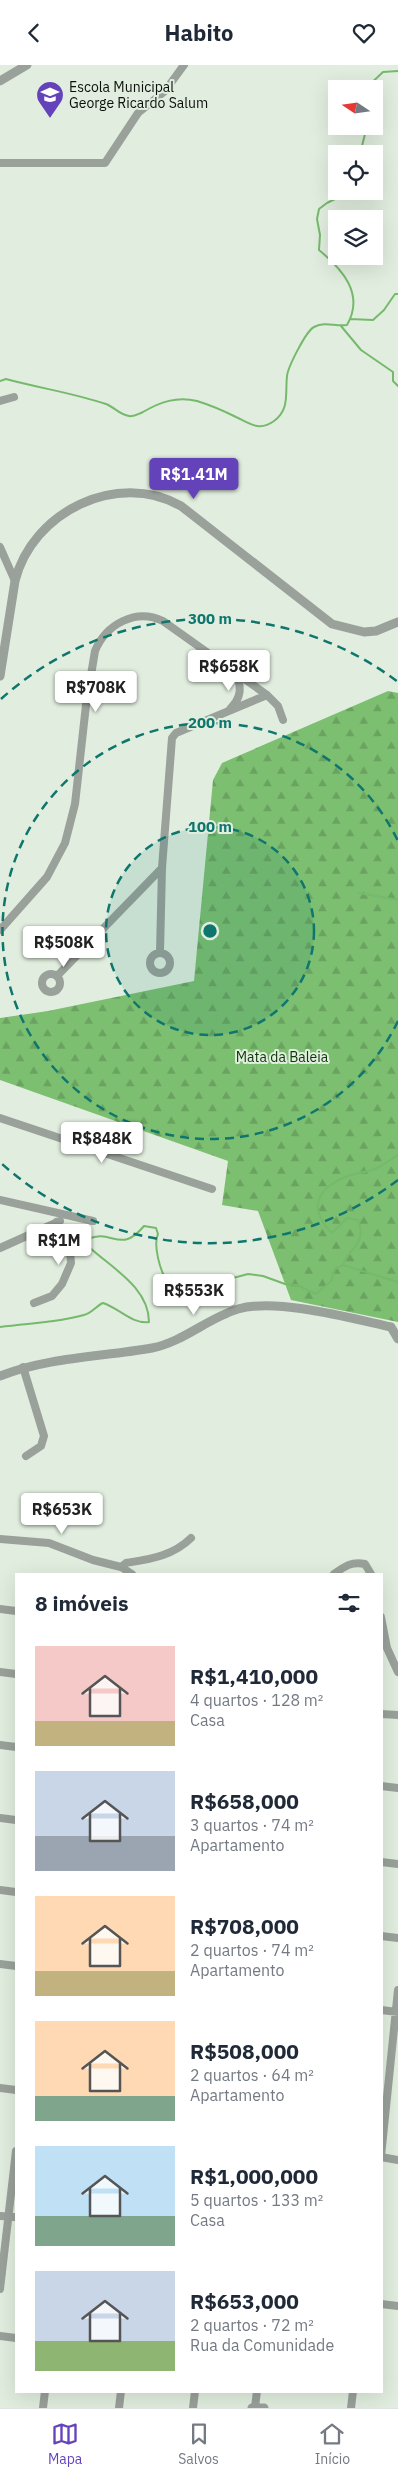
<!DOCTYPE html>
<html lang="pt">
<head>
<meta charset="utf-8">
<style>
  :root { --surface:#fff; --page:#f6f6f7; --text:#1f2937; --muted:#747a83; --line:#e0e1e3; --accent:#6342ba }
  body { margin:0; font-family:"IBM Plex Sans",sans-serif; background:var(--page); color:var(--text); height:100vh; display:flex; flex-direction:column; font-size:19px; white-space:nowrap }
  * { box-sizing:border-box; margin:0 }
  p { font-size:16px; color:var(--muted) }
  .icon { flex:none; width:28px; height:28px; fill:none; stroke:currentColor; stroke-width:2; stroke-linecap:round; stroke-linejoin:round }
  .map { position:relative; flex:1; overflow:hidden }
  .sheet { position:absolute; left:15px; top:1508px; width:368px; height:820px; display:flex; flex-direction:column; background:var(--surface); border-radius:0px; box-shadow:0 5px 20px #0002 }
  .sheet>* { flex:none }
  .needle { width:32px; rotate:283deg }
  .controls { position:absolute; left:328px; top:15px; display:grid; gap:10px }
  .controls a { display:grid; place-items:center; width:55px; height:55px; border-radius:0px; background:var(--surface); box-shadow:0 5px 20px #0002; font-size:25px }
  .price { position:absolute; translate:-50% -42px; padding:0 11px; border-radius:5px; background:#fff; color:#222; font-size:16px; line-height:32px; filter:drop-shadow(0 1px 2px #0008) }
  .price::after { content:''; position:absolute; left:50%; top:30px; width:15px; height:11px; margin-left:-8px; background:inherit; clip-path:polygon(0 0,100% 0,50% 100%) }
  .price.active { background:var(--accent); color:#fff }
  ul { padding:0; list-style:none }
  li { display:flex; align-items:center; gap:15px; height:125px; padding:0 20px }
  li span { display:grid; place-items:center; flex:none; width:140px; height:100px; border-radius:0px; color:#555 }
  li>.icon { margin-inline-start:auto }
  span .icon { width:60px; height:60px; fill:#fffc; stroke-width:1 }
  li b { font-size:21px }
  h2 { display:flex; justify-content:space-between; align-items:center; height:60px; padding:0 20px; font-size:21px }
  header { display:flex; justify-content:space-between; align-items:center; height:65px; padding:0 20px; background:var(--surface); font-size:22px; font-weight:700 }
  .menu { display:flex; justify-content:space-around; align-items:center; height:70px; border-top:1px solid var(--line); background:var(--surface); font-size:14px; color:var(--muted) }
  .menu a { display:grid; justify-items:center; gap:2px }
  .menu .active { color:var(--accent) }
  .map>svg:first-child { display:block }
</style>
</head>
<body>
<header><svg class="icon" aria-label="back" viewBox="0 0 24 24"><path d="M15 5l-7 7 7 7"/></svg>Habito<svg class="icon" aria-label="heart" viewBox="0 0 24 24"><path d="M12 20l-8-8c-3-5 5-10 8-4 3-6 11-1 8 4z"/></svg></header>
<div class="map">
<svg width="398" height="2343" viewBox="0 0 398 2343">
  <defs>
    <pattern id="forest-firs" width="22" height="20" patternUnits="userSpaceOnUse" patternTransform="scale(1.25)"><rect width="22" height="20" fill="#7cbf71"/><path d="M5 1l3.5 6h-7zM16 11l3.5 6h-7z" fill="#6aa360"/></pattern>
  </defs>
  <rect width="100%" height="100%" fill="#e1eedf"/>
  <path fill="url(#forest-firs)" d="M388 626 398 628V1257L291 1235 258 1146 222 1140 228 1096 0 1015V953L48 946 194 916 213 715 222 698Z"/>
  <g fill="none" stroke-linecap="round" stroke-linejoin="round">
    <path stroke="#76b96c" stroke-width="2" d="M365 24 383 7 398 6
      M360 89 366 65 365 61
      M350 254 373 255 384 245 395 229H398
      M341 261 361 285 393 307V316L398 321
      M0 316 6 314C39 323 73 328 106 339 114 342 120 350 129 351 134 352 138 349 143 347 160 337 177 331 197 336 210 340 224 346 236 352 249 358 259 367 274 356 290 344 285 329 287 311 288 302 306 266 314 262 326 256 335 262 347 260 365 229 342 204 319 185L320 170 317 154 319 144 327 138 351 126
      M359 828 398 835
      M343 1200C347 1183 368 1181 358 1155L347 1153 332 1168C310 1147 314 1127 341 1114 352 1108 364 1108 375 1104 383 1100 390 1095 398 1090
      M0 1262C29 1258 56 1258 84 1250 92 1248 96 1241 103 1238 119 1243 131 1259 149 1257 149 1221 108 1201 87 1180L88 1174C112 1163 120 1190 144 1161L156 1163 158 1169C153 1180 160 1206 167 1216 170 1221 175 1224 180 1227L248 1209 263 1211 285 1219 297 1220 316 1229 331 1216 335 1204 343 1200 398 1217"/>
    <path stroke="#9aa09a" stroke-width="8" d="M0 98H105L138 48 165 26 184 0
      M0 336 14 332
      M0 482 15 516
      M230 644C242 632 241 623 237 608
      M0 865 47 812 65 778 75 739 86 640 95 586C106 559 136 543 163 556L267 630 278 641 283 655
      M160 887 162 803 172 673 176 668 267 630
      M150 898a10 10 0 1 1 20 0a10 10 0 1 1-20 0Z
      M42 918a9 9 0 1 1 18 0a9 9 0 1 1-18 0Z
      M57 911 162 803
      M0 1053 212 1124
      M0 1135 93 1156
      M0 1183 60 1156
      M34 1238 52 1231 62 1219 71 1198 70 1187 56 1157
      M23 1302 44 1371 41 1381 26 1391
      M0 1474 49 1478 93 1495 121 1502 132 1509
      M121 1502 126 1498C150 1494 173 1491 191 1473
      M334 1509C345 1501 352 1496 365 1499L371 1509
      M0 1544 16 1546
      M381 1552 387 1583 398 1607
      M0 1607 16 1609
      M381 1649 398 1650
      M0 1680 16 1682
      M381 1721 398 1723
      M0 1753 16 1755
      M381 1797 398 1799
      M0 1825 16 1827
      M381 1871 398 1873
      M0 1899 16 1901
      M381 1945 398 1947
      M0 2023 16 2025
      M381 2091 398 1925
      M381 2092 398 2095
      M0 2151 16 2152
      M0 2224 16 2086
      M381 2239 398 2241
      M0 2271 16 2273
      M255 2342 257 2326
      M43 2343 45 2326
      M119 2343 121 2326
      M193 2343 195 2326
      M351 2343 353 2326"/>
    <path stroke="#9aa09a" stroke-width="9" d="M0 16 27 0
      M0 611 15 516C32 447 117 405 181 441L332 559 364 567 376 566 398 557
      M0 1311C49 1292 101 1292 152 1283 183 1277 208 1253 238 1244 277 1233 350 1253 391 1262L398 1274
      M252 2343H264"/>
  </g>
  <circle cx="210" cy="866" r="104" fill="#0f766e" fill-opacity=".12"/>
  <g fill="none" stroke="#0f766e" stroke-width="2.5" stroke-dasharray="9 6">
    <circle cx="210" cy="866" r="104"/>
    <path d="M398 956A208 208 0 1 1 398 776"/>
    <path d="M398 1115A312 312 0 0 1 1 1098M1 634A312 312 0 0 1 398 617"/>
  </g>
  <defs>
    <symbol id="school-pin" viewBox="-11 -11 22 30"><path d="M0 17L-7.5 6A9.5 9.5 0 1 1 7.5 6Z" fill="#6342ba" stroke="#e1eedf"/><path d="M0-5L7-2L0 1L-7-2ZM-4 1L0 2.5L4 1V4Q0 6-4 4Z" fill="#fff"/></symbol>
  </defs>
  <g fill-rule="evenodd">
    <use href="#school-pin" x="34" y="14" width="32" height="43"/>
  </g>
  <g text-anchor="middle" stroke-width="4" stroke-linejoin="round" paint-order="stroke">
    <g font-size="14" fill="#0c100b" stroke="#e1eedf" text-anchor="start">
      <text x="69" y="27">Escola Municipal<tspan x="69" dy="16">George Ricardo Salum</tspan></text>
    </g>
    <g font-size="14" fill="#0a3903" stroke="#e1eedf">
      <text x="282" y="997">Mata da Baleia</text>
    </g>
  </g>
  <circle cx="210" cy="866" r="8" fill="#0f766e" stroke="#e1eedf" stroke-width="2.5"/>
  <g font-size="15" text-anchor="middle" font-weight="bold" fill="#0f766e" stroke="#e1eedf" stroke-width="4" stroke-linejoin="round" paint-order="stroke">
    <text x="210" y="559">300 m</text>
    <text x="210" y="663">200 m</text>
    <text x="210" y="767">100 m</text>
  </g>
</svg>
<div class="controls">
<a><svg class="needle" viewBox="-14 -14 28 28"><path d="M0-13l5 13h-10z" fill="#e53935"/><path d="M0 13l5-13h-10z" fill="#747a83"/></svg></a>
<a><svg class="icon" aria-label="locate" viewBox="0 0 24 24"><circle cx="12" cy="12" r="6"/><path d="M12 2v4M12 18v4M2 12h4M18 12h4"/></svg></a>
<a><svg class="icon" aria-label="layers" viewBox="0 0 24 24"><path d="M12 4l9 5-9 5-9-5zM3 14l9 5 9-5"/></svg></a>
</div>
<b class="price active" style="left:194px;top:435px">R$1.41M</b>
<b class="price" style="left:229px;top:627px">R$658K</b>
<b class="price" style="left:96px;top:648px">R$708K</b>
<b class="price" style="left:64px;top:903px">R$508K</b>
<b class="price" style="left:102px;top:1099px">R$848K</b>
<b class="price" style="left:59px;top:1201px">R$1M</b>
<b class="price" style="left:194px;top:1251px">R$553K</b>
<b class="price" style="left:62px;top:1470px">R$653K</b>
<section class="sheet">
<h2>8 imóveis<svg class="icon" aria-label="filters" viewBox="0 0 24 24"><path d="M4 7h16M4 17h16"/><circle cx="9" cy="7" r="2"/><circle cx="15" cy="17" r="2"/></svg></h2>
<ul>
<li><span style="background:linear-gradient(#f6c9c9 75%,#c2b280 0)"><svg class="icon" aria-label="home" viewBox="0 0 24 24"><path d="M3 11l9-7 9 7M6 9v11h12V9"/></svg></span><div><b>R$1,410,000</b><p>4 quartos · 128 m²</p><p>Casa</p></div></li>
<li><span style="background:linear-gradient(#c9d6e8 65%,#9aa5b1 0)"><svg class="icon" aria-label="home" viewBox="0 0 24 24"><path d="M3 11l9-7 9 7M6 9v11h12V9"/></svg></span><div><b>R$658,000</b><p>3 quartos · 74 m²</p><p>Apartamento</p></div></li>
<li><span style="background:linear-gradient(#ffd9b3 75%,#c2b280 0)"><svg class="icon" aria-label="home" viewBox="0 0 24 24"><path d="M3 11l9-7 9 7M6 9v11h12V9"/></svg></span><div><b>R$708,000</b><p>2 quartos · 74 m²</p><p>Apartamento</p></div></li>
<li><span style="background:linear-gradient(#ffd9b3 75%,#7fa58c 0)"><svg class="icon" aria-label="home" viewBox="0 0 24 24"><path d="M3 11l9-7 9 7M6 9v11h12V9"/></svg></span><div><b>R$508,000</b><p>2 quartos · 64 m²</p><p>Apartamento</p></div></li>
<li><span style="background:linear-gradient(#bfe0f5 70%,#7fa58c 0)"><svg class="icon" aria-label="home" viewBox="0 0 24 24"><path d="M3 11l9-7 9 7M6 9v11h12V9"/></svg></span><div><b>R$1,000,000</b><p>5 quartos · 133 m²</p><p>Casa</p></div></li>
<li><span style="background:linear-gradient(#c9d6e8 70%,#8fb573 0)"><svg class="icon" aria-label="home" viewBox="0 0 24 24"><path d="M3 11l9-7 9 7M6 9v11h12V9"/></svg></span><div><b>R$653,000</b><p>2 quartos · 72 m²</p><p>Rua da Comunidade</p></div></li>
</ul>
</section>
</div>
<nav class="menu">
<a class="active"><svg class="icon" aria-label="map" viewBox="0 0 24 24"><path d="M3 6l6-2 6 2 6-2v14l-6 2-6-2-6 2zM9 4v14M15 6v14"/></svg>Mapa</a>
<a><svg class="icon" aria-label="saved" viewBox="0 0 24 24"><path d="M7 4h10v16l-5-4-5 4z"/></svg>Salvos</a>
<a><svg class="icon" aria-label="home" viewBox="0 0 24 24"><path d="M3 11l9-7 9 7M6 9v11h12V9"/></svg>Início</a>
</nav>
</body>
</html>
